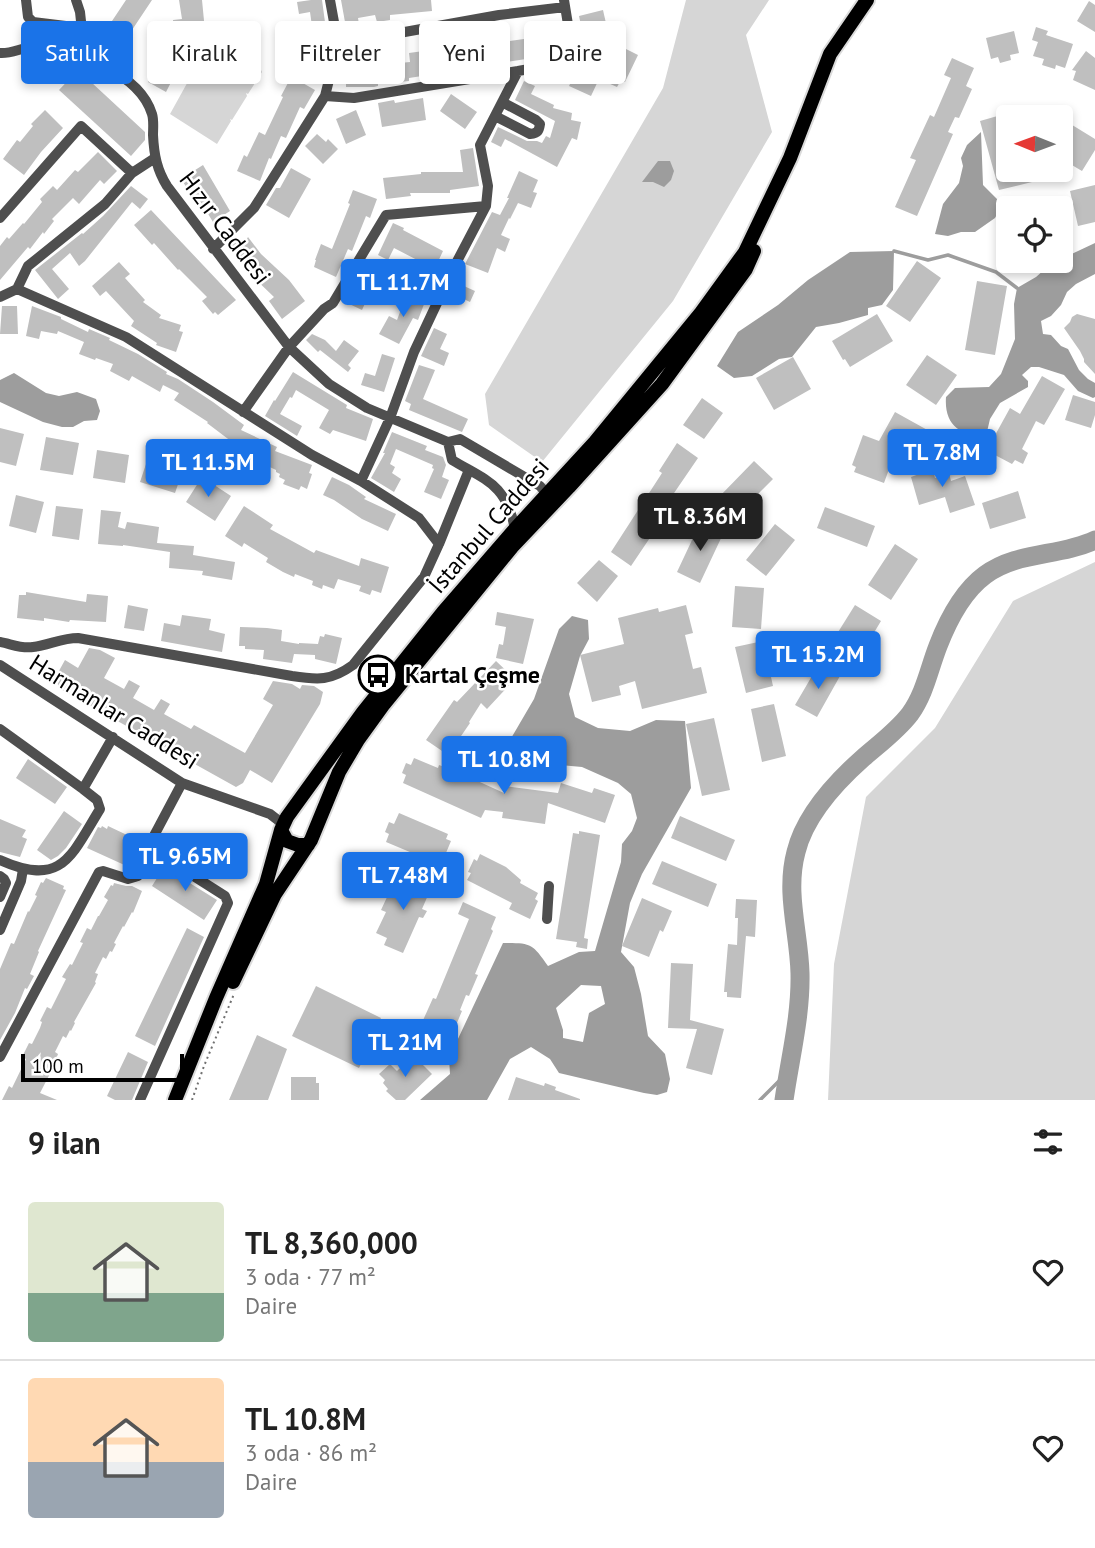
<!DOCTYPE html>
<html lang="tr">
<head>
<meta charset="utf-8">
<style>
  :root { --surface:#fff; --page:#f2f2f2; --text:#222; --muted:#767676; --line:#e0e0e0; --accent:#1a73e8 }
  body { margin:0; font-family:"PT Sans",sans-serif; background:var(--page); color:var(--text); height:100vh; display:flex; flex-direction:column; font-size:26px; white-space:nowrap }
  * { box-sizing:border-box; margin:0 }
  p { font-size:23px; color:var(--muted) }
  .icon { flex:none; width:38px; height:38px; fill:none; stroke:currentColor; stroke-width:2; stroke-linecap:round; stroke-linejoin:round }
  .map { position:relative; height:1100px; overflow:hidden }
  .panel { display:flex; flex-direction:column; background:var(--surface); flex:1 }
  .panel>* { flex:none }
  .top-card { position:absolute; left:21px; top:21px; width:700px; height:63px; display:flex; gap:14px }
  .needle { width:46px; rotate:271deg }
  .fabs { position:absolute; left:996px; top:105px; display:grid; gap:14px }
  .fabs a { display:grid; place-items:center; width:77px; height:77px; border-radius:7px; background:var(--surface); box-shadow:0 4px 10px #0003; font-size:35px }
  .scale { position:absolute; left:21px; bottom:18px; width:163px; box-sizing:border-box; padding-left:7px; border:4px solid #000; border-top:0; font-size:19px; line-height:24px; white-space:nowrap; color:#000; -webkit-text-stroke:5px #fff; paint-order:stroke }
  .price { position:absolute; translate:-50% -60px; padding:0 16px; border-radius:7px; background:var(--accent); color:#fff; font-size:23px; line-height:46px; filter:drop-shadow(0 2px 4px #0008) }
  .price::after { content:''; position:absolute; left:50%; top:42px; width:21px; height:16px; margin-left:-10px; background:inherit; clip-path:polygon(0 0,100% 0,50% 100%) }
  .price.current { background:#222; color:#fff }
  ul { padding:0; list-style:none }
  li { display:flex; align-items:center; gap:21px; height:175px; padding:0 28px }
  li+li { border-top:2px solid var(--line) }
  li span { display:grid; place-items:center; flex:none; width:196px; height:140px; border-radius:7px; color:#555 }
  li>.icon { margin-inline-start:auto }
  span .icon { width:84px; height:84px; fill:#fffc; stroke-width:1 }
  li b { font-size:30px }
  h2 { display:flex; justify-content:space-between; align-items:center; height:84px; padding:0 28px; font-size:30px }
  .tag { padding:0 24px; border-radius:7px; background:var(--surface); box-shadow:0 4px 10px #0003; font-size:24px; line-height:63px }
  .tag.current { background:var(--accent); color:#fff }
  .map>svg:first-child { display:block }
</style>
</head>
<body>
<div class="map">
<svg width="1095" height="1100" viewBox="0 0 1095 1100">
  <rect width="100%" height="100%" fill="#fff"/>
  <path fill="#d6d6d6" d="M686 0H769L746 35 772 132 673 301 542 462 489 425 485 394 663 88Z
    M211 40 261 69V70L262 72 248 94 246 93 247 96 232 120 230 119 231 121 217 144 170 114Z
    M1095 562V1100H828L834 964 866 797 935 728 1013 601Z"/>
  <path fill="#9d9d9d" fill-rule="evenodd" d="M981 132 983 185 997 199 1000 209 995 218 975 232H961L948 236 935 234 943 204 959 183 963 166 961 158 967 145Z
    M658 161H670L674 171 671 180 664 187 653 182H642Z
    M1095 243V274L1076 284 1067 292 1061 305 1051 316 1041 321 1043 334 1051 335 1061 346 1068 349 1079 370 1088 379 1095 383V397L1093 398 1078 391 1064 375 1039 367H1031L1022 375 1028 381V387L1000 403 990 419 986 436C960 436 944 425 946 397L955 388 989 387 1001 374 1015 339 1014 304 1017 288 1036 277 1053 262 1060 261 1061 259Z
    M894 251 893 290 882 305 868 308V315L839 323 816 327 792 357 779 359 752 376 734 378 717 366 738 332 778 305 808 280 850 252Z
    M14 373 46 393 59 396 77 392 96 399 100 411 97 420 84 421 73 427H62L43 422 0 402V380Z
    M572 616 588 620 589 639 580 656 569 694 575 717 598 728 630 731 656 720 685 721 691 788 642 874 630 903 621 952 634 967 641 994 648 1036 665 1054 670 1079 667 1092 657 1095 644 1093 559 1073 550 1059 531 1047 510 1059 487 1100H420L450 1074 449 1058 503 943C531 943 532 943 548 966L579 952 595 951 621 862 622 844 632 831 637 818 631 794 618 783 582 767 527 762 496 764 534 699 559 629ZM581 985 601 986 605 1004 589 1013 583 1042 563 1038V1030L556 1008Z"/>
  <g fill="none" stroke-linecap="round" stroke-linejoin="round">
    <path stroke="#9d9d9d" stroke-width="3.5" d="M894 251 928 260 948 255 996 272 1017 288
      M760 1100 781 1079 787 1076"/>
    <path stroke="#9d9d9d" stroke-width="19" d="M784 1100C790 1058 801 1016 800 973 799 932 785 893 796 852 805 815 836 782 863 758 879 744 897 731 910 714 925 693 929 669 938 646 948 620 962 592 985 575 1017 551 1059 557 1095 540"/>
  </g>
  <path fill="#bfbfbf" d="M126 0H152L132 30 130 29 112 54 94 41 105 25 108 27Z
    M179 0H202L205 31 175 36 173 20 182 19Z
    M311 0H322L327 37 314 40 310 12 299 14 297 2Z
    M341 0H431L432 11 390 15V20L377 22 375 15 358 18 360 31 347 33Z
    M1089 1 1095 5V32L1077 21Z
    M603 10 610 41 638 55 625 82 621 80 617 87 599 79 591 96 569 86 583 58 596 64 588 28 582 30 579 16Z
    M554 27 559 54 500 63 472 69 471 67 434 72 435 74 409 78V81L378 84V86L374 87H346V51L360 50V74H380L379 65 410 62 409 53 460 46V51L502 43V42L538 37 537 30Z
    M1036 27 1048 31 1046 35 1073 44 1065 68 1056 65 1055 69 1042 65 1044 59 1033 56 1038 42 1032 40Z
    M1014 31 1019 53 1010 55 1011 60 1000 63 998 57 991 59 986 38Z
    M323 51V63L301 62V52Z
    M1086 51 1095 58V90L1073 80 1076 71 1072 70Z
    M172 54 183 59 166 92 148 82 162 55 169 59Z
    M952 58 974 68 966 86 972 89 959 118 955 117 948 132 953 134 917 216 895 207 916 160 910 158 930 115 934 117 951 78 944 75Z
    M78 70 145 132V140L131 156 59 90Z
    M294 78 315 90 304 109 300 107 286 138 281 136 271 159 269 158 260 181 237 171 244 155 247 157 259 132 265 135 283 97 281 96 289 81 291 82Z
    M524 81 535 86 531 94 554 105 553 108 572 113 571 120 581 122 577 140 572 138 557 167 505 139 501 147 491 142 498 127 527 141H537L542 143 546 136 550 138 555 121 515 100Z
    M451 94 477 112 465 129 440 111Z
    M423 98 426 120 382 127 378 103 394 100 395 103Z
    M45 110 63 128 41 152 24 175 3 159 17 140 20 142 33 126 31 124Z
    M356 110 366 135 346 144 336 119Z
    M1008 113V170H1029L1032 182 999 190 980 121Z
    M1064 120 1095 139V150L1082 171 1060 158V125Z
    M317 134 326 142 328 139 338 149 323 164 305 146Z
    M473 148 479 186 450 190V193H410L411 196 386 199 383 178 421 174V172H463L460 150Z
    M98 152 117 171 104 184 100 180 79 204 73 198 52 219 54 221 44 234 43 232 30 249 28 247 0 280V246L7 237 9 239 23 223 24 224 42 202 40 199 53 186 57 190 75 170 78 172Z
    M203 165 230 211 213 222 202 204 199 206 181 179Z
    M291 168 311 179 289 218 266 205 276 188H280Z
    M519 171 538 180 533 192 537 193 531 208 518 203 510 219 509 218 501 235 510 239 505 252 497 248 488 273 465 264 492 212 500 215 509 198H507Z
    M1095 185V222L1078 226 1070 191Z
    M131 186 148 199 140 209 132 202 85 261 79 266 70 253 52 269 69 289 58 299 35 270 82 233 83 234 103 216Z
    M353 190 377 199 370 218 366 216 352 251 348 249 336 277 314 267 316 260H315L321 244 332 249 350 204 348 203Z
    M151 210 236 300 218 315 215 312 213 314 202 301 207 297 179 269 178 270 154 243 152 245 134 225Z
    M393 223 404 228 403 230 443 251 435 268 438 269 431 283 416 276 423 263 394 248 388 260 378 255Z
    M248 237 261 254 289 280 305 301 282 319 269 301 274 297 248 272 228 245 234 239 244 244Z
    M917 261 941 278 910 322 886 306Z
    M119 262 130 274 125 278 145 300 143 302 161 315 159 318 181 325 179 331 183 332 176 352 156 345 157 343 131 326 134 321 106 291 100 296 92 286Z
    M366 272 377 277 362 310 343 301 359 274 364 277Z
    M977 281 1007 286 995 355 965 350Z
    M455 282 475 291 470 302 451 293Z
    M406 296 415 299 417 296 426 299 418 320 413 318 399 344 379 334 389 316 397 320Z
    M2 306H17L18 334H0Z
    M32 306 61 317V319L88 332 89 329 110 338 109 340 138 354 167 372 166 374 178 379 213 402 244 425 241 430 277 447 275 451 312 465 309 473 312 474 307 489 301 486 299 490 283 484 285 480 279 477 280 474 276 472V470L238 452 240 448 207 423 208 422 174 400 179 393 163 385 160 392 132 376 129 381 110 371 113 364 96 358 95 360 79 354 84 342 58 331 57 334 41 331 39 339 26 336Z
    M877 314 893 341 850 367 845 359 843 360 832 341Z
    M1077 314 1095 319V374L1084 362V359L1080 351 1064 328 1070 322 1072 317Z
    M434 328 447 334 440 349 449 353 444 366 421 356Z
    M312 334 325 340 336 351 344 340 359 351 348 365 351 368 348 372 320 350 318 352 306 340Z
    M382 354 395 358 384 392 361 385 365 373 375 376Z
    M927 355 957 375 936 405 906 385Z
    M793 357 811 389 774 410 756 378Z
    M419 365 435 370 423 399 468 419 462 432 409 410 411 404 405 401Z
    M293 372 347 405 346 408 373 419 366 441 333 430 330 434 319 428 329 410 296 390 292 398 290 397 280 414 302 426 297 436 265 416 274 400 275 401Z
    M1042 376 1065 389 1044 425 1036 421 1022 449 1028 453 1023 464 1015 460 1012 464 995 455 996 452 988 448 1010 408 1020 414Z
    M1073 395 1095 402V415L1091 428 1065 420Z
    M702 398 723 413 704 439 683 425Z
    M895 412 940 437 943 433 950 440 938 452 925 439 923 443 912 437 904 452 902 446 896 463 892 461 884 483 854 472 856 467 852 465 863 435 879 441Z
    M0 428 24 434 16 466 0 462Z
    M392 432 427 446 425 450 443 457 446 465 442 477 449 480 441 499 424 492 434 469 432 468 433 465 396 449 390 464 395 467 392 473 401 479 394 492 371 478 385 453H383Z
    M46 437 79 443 73 475 40 470Z
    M677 443 698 458 672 496 676 499 631 566 611 552 662 473 659 471Z
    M97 450 129 455 125 483 93 478Z
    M150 452 185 464 175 493 140 482Z
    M754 461 773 479 736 516 718 498Z
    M931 463 935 478 949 473 951 481 965 476 975 505 950 513 945 497 919 505 911 477 922 473 920 466Z
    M202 477 231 496 215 521 186 502Z
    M332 477 349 485 366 497 364 499 396 514 388 531 362 519 334 500 323 495Z
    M1018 491 1026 518 990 529 982 503Z
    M16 495 44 502 36 533 9 526Z
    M56 506 83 509 79 540 52 536Z
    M244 506 273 525 270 529 314 553 316 550 359 566 361 558 389 567 381 593 372 590 370 595 359 591 361 586 338 579 334 589 323 585 322 589 312 585 313 581 295 574 294 577 283 572 266 562 268 558 244 543 242 547 225 536Z
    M825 507 875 526 867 547 817 528Z
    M101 510 121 512 118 527 125 529 127 522 159 527 157 543 194 546 193 555 235 562 232 580 202 575 203 571 169 568 170 552 123 545V546L98 544Z
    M700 523 723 534 700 583 677 572Z
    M775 524 795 540 766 576 746 560Z
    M895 544 918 559 891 600 868 585Z
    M599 560 618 576 597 602 577 583Z
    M735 586 764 588 761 629 732 627Z
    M26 592 86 602 87 594 108 596 106 622 70 620 69 622 44 618V621L17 618 19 595H26Z
    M128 605 148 609 144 631 124 628Z
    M686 605 693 633 685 635 693 669 701 667 707 693 642 709 635 681 619 686 621 695 592 702 580 655 624 644 618 618 658 608 659 612Z
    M855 605 881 621 857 661 830 645Z
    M497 612 534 619 523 664 496 658 499 644 503 645 506 627 495 625Z
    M182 615 211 619 209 630 225 634 222 652 161 641 164 623 180 626Z
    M240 627 267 628 282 630 281 641 299 644V643L318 644 320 636 324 637 325 634 342 638 336 664 315 659V655L294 654 292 663 263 659 264 650 245 649V646H239Z
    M763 641 773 686 746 693 735 647Z
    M89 648 100 650 115 658 104 678 124 689 129 680 140 686 133 698 154 710 161 699 170 704 164 714 191 729 194 725 245 753 273 705 263 699 273 681 292 684 300 689 302 685 314 686 323 692 320 704 272 783 250 770 243 783 236 787 60 689 55 678 65 660 78 668Z
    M496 661 515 679 487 709 481 703 469 722 470 723 448 755 426 740 454 700 457 702Z
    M819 664 840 676 817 717 795 705Z
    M774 704 786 756 762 762 751 709Z
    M714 718 730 790 702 796 686 724Z
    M414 758 438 768 439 765 452 770 450 774 469 782 471 778 504 793 505 786 558 793 561 783 592 793 594 788 615 795 605 823 548 803 545 824 502 818 503 812 485 810 481 818 403 783 406 775 402 773 406 763 411 765Z
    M28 759 67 787 55 804 16 778Z
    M64 811 82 824 66 848 58 856 51 860 37 850Z
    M399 813 448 834 446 839 451 841 443 860 438 858 436 863 386 842 389 834 385 832 389 822 394 824Z
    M680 816 735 840 726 861 671 838Z
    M0 819 26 830 22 837 27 839 20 857 0 852Z
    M102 826 107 829 108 826 127 835 141 844 135 867 132 866 131 868 87 848 98 827 101 828Z
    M579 831 600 835 584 938 588 939 587 949 576 947 577 942 556 939 573 833 579 834Z
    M480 854 506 867 521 880 520 883 538 893 535 899 538 901 530 919 509 909 512 903 467 880 471 873 468 872 474 859 477 861Z
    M662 861 717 884 708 907 652 884Z
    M164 867 217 900 204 920 152 886Z
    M403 873 432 886 422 909 427 911 423 918 419 917 403 953 384 945 387 938 376 933 386 912 381 910 388 895 393 897Z
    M46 878 64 886 63 889 66 890 38 951 39 952 30 974 34 976 27 989 25 988 15 1013 0 1040V969L11 943 14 944 28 911 29 912 37 896 35 895 41 882 43 883Z
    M114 883 126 886H132L142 891 133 913 132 912 124 927 123 926 114 943 116 944 112 952 110 951 106 959 103 957 95 973 98 974 95 982 96 983 74 1022 75 1023 71 1031 70 1030 66 1038 63 1036 55 1052 58 1054 55 1062H56L40 1093 57 1100H2L9 1086 12 1088 26 1059 22 1057 29 1043 32 1044 40 1028 42 1022 40 1021 47 1007 51 1009 66 979 62 977 70 964 72 965 83 943 80 942 87 928 91 930 98 916H99L108 900 104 897 111 885 113 886Z
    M642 898 672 911 663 932 660 930 649 957 622 946Z
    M736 899 757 900 755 937 746 936 741 998 727 997V992H724L728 944 737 945 738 918H735Z
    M463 902 496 917 491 929 493 931 475 974 478 975 469 996 466 995 460 1010 462 1011 451 1037 449 1036 445 1045 442 1044 439 1053 416 1042 418 1037 413 1035 417 1026 420 1027 433 998 436 999 469 919 458 914Z
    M187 928 204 937 155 1046 135 1036Z
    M671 963 693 964 690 1020 724 1029 712 1075 686 1068 697 1029 668 1028Z
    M316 986 381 1018 379 1022 381 1023 359 1068 292 1036Z
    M257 1035 287 1049 268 1100H229Z
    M128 1052 148 1062 132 1100H115L107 1096Z
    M413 1055 432 1074 405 1100H396L386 1091 388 1089 383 1083 385 1080 379 1074 390 1064 397 1071Z
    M291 1077H316V1083H319V1100H291Z
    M516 1077 544 1086 545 1083 556 1087 555 1090 580 1099V1100H508Z"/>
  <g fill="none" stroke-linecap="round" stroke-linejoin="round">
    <defs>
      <path id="major" d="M281 830 287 841 298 845H308
        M233 982 275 894 311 840 339 772 358 740 384 704 512 547 569 487 662 384 746 269 754 251
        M175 1100 216 998 266 884 281 830 287 817 363 712 443 612 515 529 595 442 700 314 745 252 790 158 830 54 867 0"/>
    </defs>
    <use href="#major" stroke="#dbdbdb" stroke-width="18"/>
    <path stroke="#717171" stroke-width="2" stroke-dasharray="2 3.5" stroke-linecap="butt" d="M192 1100 204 1066 234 994"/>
    <path stroke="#4f4f4f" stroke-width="10" d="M26 0 28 17 33 22 82 28
      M76 0 80 12 85 58
      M338 44 499 15 565 7
      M0 53C13 54 24 46 37 47 76 51 139 72 152 114 154 120 153 129 153 135 154 155 157 170 167 186L289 347 329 384 367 408 448 442 460 439 540 486 547 494
      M325 96 354 98 518 71
      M495 116 530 134C538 133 539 131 540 124L536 120 502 102
      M0 218 81 126 132 173
      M213 249 254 208 325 96 338 44 330 0
      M17 289 126 337 312 455 361 481 419 518 439 544
      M0 297 17 289 28 266 105 204 132 173 155 158
      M243 412 289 347 324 309 333 303 386 215 486 206
      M448 442 452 460C487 481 506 484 515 529
      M361 481 390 418 414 352 453 269 486 206 488 186 480 145 518 71 563 63 572 49 564 0
      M0 642C11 644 22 649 33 647 49 645 62 638 78 638L292 676C318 680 331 681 353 665L424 577 439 544 469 470
      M0 665 182 783 270 814 283 824
      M0 729 83 789 97 800 100 809C71 856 62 888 0 860
      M83 789 113 737
      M0 876 4 879 6 883 0 897
      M547 919 549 886
      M0 930 21 881 23 869
      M0 1057 99 872 103 871 128 879 138 876 142 871 148 847 182 783
      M140 1100 228 903 225 896 148 847"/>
    <use href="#major" stroke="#000" stroke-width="14"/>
  </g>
  <defs>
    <symbol id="bus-ring" viewBox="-11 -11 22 22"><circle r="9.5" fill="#fff" stroke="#000" stroke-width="1.5"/><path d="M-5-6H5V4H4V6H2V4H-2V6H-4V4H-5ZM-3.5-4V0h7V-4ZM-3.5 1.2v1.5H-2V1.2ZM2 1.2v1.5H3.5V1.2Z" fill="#000"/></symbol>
  </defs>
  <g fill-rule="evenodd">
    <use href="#bus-ring" x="356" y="653" width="44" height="44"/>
  </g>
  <g text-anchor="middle" stroke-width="5" stroke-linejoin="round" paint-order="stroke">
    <g font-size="24" fill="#000" stroke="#fff">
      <text transform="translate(225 228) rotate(53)" y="8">Hızır Caddesi</text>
      <text transform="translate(489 526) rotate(-49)" y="8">İstanbul Caddesi</text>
      <text transform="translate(114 712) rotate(32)" y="8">Harmanlar Caddesi</text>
    </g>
    <g font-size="24" font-weight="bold" fill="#000" stroke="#fff" text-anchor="start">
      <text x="405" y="683">Kartal Çeşme</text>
    </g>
  </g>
</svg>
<div class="fabs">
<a><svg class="needle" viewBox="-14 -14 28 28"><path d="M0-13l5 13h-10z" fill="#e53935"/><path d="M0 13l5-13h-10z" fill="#767676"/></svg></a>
<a><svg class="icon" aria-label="locate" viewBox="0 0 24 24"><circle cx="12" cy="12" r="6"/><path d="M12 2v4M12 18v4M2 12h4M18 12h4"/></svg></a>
</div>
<div class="scale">100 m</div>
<b class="price" style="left:403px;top:319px">TL 11.7M</b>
<b class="price" style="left:942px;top:489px">TL 7.8M</b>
<b class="price" style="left:208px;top:499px">TL 11.5M</b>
<b class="price current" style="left:700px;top:553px">TL 8.36M</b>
<b class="price" style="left:818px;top:691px">TL 15.2M</b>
<b class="price" style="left:504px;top:796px">TL 10.8M</b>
<b class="price" style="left:185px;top:893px">TL 9.65M</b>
<b class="price" style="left:403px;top:912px">TL 7.48M</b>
<b class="price" style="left:405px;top:1079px">TL 21M</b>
<div class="top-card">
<a class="tag current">Satılık</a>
<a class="tag">Kiralık</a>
<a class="tag">Filtreler</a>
<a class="tag">Yeni</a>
<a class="tag">Daire</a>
</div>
</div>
<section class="panel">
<h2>9 ilan<svg class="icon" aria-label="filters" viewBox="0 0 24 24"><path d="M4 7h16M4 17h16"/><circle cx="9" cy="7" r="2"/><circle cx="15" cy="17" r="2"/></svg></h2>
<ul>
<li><span style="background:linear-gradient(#dfe7d0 65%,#7fa58c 0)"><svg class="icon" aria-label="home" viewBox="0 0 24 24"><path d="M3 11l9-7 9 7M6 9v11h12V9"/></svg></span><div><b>TL 8,360,000</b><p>3 oda · 77 m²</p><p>Daire</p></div><svg class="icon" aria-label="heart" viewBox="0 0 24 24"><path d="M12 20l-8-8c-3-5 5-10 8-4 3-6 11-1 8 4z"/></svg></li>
<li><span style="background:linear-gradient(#ffd9b3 60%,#9aa5b1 0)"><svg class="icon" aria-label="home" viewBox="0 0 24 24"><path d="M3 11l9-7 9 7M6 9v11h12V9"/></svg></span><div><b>TL 10.8M</b><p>3 oda · 86 m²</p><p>Daire</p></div><svg class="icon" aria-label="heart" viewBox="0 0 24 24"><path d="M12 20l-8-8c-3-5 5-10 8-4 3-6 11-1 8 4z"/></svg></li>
</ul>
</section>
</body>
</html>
